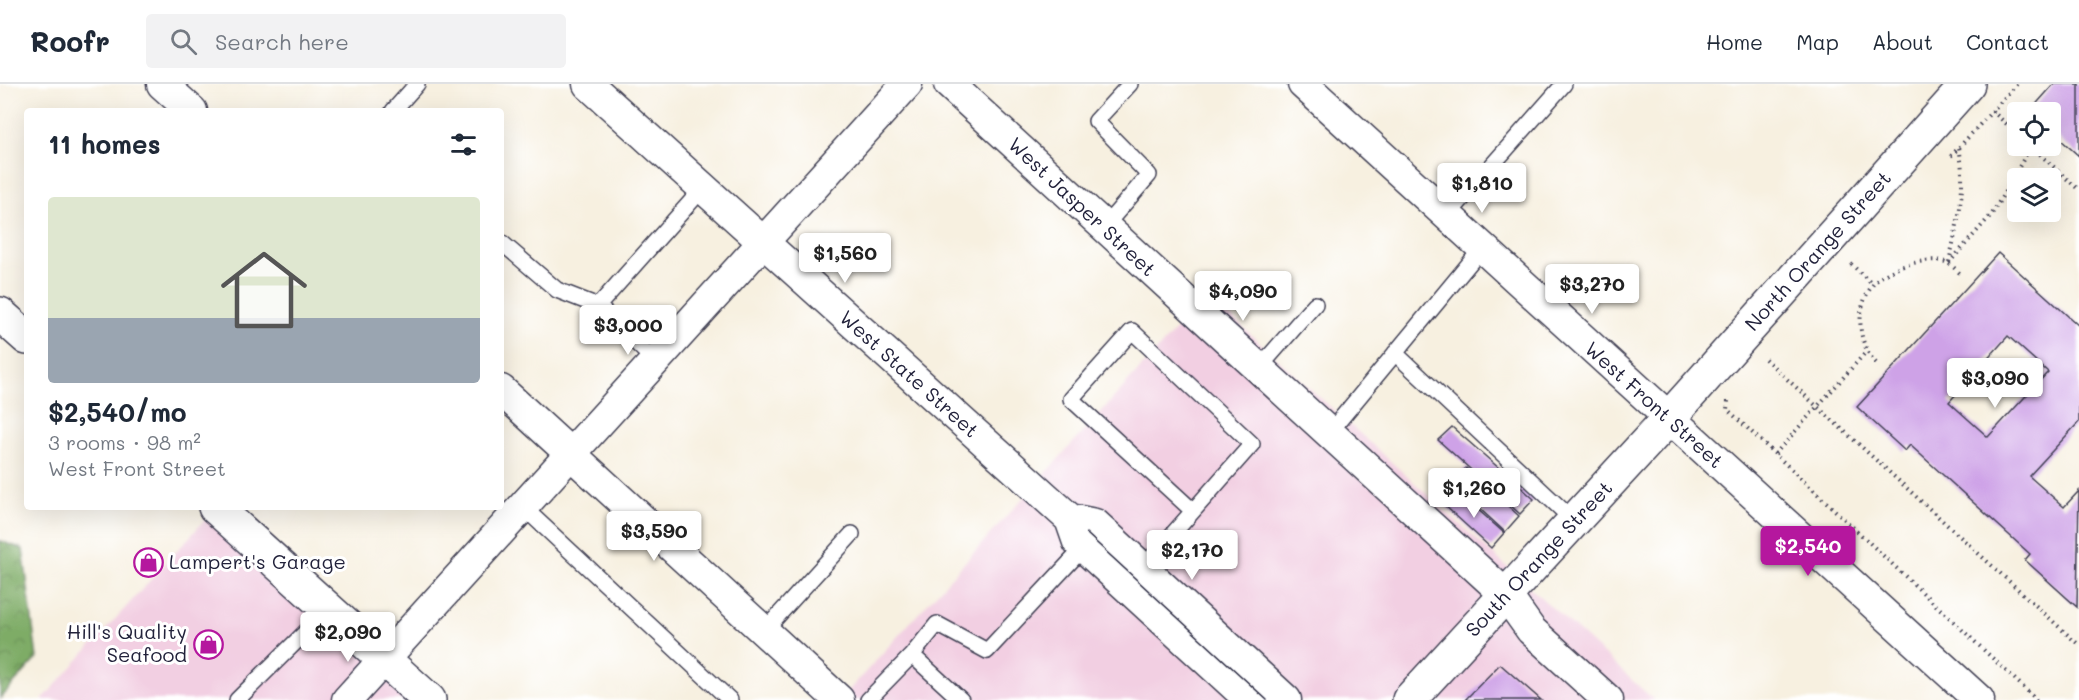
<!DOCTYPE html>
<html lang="en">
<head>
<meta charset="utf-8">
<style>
  :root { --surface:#fff; --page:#f2f2f3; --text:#1f2937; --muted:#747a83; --line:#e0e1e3; --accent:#b5179e }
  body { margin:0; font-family:Mali,sans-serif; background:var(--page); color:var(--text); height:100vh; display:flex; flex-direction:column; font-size:22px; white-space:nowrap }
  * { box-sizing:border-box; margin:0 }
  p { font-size:20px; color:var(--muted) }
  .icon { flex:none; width:33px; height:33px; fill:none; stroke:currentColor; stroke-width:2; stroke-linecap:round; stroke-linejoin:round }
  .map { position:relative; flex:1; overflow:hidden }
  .side { position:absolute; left:24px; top:24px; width:480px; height:402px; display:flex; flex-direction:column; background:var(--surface); border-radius:6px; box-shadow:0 6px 24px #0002 }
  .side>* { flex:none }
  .fabs { position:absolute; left:2007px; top:18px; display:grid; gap:12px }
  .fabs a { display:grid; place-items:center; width:54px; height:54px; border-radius:6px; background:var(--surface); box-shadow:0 6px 24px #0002; font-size:30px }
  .price { position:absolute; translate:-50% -51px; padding:0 14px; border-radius:6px; background:#fff; color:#222; font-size:20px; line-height:39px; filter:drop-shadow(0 2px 3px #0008) }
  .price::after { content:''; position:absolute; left:50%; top:36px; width:18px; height:14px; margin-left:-9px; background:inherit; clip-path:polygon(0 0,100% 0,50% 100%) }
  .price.current { background:var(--accent); color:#fff }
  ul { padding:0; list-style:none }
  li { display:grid; align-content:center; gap:12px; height:318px; padding:0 24px }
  li span { display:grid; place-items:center; height:186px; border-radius:6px; color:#555 }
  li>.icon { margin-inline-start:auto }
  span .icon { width:108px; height:108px; fill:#fffc; stroke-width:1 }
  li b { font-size:26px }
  h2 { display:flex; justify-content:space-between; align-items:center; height:72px; padding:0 24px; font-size:26px }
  header { display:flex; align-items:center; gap:36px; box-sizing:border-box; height:84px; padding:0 30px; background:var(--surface); border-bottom:2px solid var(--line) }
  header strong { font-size:28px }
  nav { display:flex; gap:33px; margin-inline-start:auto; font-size:21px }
  .search { width:420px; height:54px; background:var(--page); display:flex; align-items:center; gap:15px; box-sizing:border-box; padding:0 21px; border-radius:6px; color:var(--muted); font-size:22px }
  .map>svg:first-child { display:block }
</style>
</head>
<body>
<header>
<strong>Roofr</strong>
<div class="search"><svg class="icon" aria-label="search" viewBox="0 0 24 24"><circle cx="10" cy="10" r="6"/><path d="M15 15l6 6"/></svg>Search here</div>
<nav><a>Home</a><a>Map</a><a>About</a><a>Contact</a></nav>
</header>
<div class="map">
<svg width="2079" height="616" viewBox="0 0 2079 616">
  <defs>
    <pattern id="forest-crowns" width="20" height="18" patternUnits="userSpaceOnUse" patternTransform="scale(1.5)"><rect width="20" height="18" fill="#7eac66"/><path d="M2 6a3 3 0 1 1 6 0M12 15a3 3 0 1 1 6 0" fill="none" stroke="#678c55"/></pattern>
  </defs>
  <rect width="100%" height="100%" fill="#fff"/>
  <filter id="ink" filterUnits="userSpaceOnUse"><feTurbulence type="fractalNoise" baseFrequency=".0167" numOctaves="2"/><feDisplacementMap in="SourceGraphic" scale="12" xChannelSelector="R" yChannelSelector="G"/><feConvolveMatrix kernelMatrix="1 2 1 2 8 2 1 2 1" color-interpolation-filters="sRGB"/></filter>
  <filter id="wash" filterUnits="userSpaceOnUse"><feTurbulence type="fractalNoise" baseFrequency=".008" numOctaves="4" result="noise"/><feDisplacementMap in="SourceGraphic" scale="24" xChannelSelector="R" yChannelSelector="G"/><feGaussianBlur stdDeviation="1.35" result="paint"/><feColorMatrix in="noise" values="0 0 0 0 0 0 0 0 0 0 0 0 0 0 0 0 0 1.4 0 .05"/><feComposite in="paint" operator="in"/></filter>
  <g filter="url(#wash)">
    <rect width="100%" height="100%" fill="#f7f0e0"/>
    <path fill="#f2cfe2" d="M1207 211 1654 616H840Z
      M213 427 422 616H42Z"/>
    <path fill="url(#forest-crowns)" stroke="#506750" stroke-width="1.5" d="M0 457 23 465 37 574 0 615Z"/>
    <g id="blocks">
      <path fill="#cea2e7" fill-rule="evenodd" d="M2054 0H2079V72L2050 46V28L2030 27Z
        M1998 169 2079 242V338L2029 392 2064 423 2079 407 2077 523 2025 476 2030 470 1910 361 1905 367 1857 323ZM2008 252 2048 288 1988 353 1949 318Z
        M1452 343 1534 415 1520 430 1438 356Z
        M1466 384 1519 432 1505 448 1452 399Z
        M1456 406 1504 449 1491 464 1443 420Z
        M1500 580 1541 616H1465Z"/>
    </g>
  </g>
  <g filter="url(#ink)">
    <use href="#blocks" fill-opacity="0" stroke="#424154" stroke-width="1.5"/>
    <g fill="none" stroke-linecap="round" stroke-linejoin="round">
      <defs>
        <path id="service" d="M393 27 417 0
          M1448 131 1564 0
          M1104 143 1149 91 1096 37 1130 0
          M501 158 557 206 598 222
          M1395 269 1574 437
          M655 277 598 222 703 104
          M1259 284 1315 220
          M1329 349 1483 163
          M523 423 730 616
          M1141 486 1252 360 1132 247 1071 315 1193 427
          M764 547 852 450
          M237 616 329 525
          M868 616 912 571
          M961 616 912 571 937 540 987 567 1086 461"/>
        <path id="minor" d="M162 0 192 27
          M588 0 1070 435 1078 458 1250 616
          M949 0 1506 511 1531 546 1608 616
          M1303 0 1979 616
          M501 306 839 616
          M1070 435 1095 440 1286 616
          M347 616 907 0"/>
        <path id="tertiary" d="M1409 616 1668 335 1968 0"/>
        <path id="primary" d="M0 230 27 254
          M215 423 429 616"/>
      </defs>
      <use href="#service" stroke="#424154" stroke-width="18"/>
      <use href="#minor" stroke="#424154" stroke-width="33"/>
      <use href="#tertiary" stroke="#424154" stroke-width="36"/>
      <use href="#primary" stroke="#424154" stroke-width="36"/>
      <path stroke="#424154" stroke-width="4" stroke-dasharray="1.5 4.5" stroke-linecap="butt" d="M1992 27 2018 50
        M2031 62 2079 106
        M1951 72 2017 0
        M1949 178C1958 136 1967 106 1959 63
        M1949 179 1992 130 2031 62
        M1851 180 1872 200
        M1765 275 2079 561
        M1876 279C1857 259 1855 225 1872 202 1883 185 1930 170 1948 179 1953 182 1958 188 1962 191
        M1728 317 1727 325 2037 616
        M1775 370 1866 268"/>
      <use href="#service" stroke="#fff" stroke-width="15"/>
      <use href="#minor" stroke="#fff" stroke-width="30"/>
      <use href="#tertiary" stroke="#fff" stroke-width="33"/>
      <use href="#primary" stroke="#fff" stroke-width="33"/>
      <path stroke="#22223b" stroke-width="1.5" d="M1086 449 1267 616"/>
    </g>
  </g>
  <defs>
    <symbol id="shop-ring" viewBox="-11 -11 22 22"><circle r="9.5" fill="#fff" stroke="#b5179e" stroke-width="1.5"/><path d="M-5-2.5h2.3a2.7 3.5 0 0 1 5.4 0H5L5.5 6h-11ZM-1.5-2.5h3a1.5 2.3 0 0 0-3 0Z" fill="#b5179e"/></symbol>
  </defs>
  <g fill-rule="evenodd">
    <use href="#shop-ring" x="132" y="462" width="33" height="33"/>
    <use href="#shop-ring" x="192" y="544" width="33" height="33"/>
  </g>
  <g text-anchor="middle" stroke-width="6" stroke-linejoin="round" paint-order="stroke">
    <g font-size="20" fill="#22223b" stroke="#fff">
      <text transform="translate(1082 123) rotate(43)" y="7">West Jasper Street</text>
      <text transform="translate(1818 167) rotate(-48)" y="7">North Orange Street</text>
      <text transform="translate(909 290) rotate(42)" y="7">West State Street</text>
      <text transform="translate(1654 321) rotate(42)" y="7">West Front Street</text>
      <text transform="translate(1539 475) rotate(-47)" y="7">South Orange Street</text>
    </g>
    <g font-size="20" fill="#22223b" stroke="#fff" text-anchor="start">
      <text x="169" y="485">Lampert's Garage</text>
      <text x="187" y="555" text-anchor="end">Hill's Quality<tspan x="187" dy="23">Seafood</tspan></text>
    </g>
  </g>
</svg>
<div class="fabs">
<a><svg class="icon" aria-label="locate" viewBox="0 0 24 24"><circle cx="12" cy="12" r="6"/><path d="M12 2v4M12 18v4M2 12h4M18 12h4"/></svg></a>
<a><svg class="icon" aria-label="layers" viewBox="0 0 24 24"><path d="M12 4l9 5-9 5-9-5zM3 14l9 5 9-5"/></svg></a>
</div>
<b class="price" style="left:1482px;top:130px">$1,810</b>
<b class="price" style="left:845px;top:200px">$1,560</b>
<b class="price" style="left:1592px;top:231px">$3,270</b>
<b class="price" style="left:1243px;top:238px">$4,090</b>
<b class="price" style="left:628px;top:272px">$3,000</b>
<b class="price" style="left:1995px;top:325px">$3,090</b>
<b class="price" style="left:1474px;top:435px">$1,260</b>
<b class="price" style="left:654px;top:478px">$3,590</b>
<b class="price current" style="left:1808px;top:493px">$2,540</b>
<b class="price" style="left:1192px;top:497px">$2,170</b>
<b class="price" style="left:348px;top:579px">$2,090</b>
<section class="side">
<h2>11 homes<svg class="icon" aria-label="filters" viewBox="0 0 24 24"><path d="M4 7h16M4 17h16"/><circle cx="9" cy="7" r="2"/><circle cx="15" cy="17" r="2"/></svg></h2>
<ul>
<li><span style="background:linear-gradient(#dfe7d0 65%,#9aa5b1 0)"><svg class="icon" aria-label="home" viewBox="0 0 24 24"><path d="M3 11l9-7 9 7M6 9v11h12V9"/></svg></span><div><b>$2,540/mo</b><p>3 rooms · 98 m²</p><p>West Front Street</p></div></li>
</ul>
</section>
</div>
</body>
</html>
